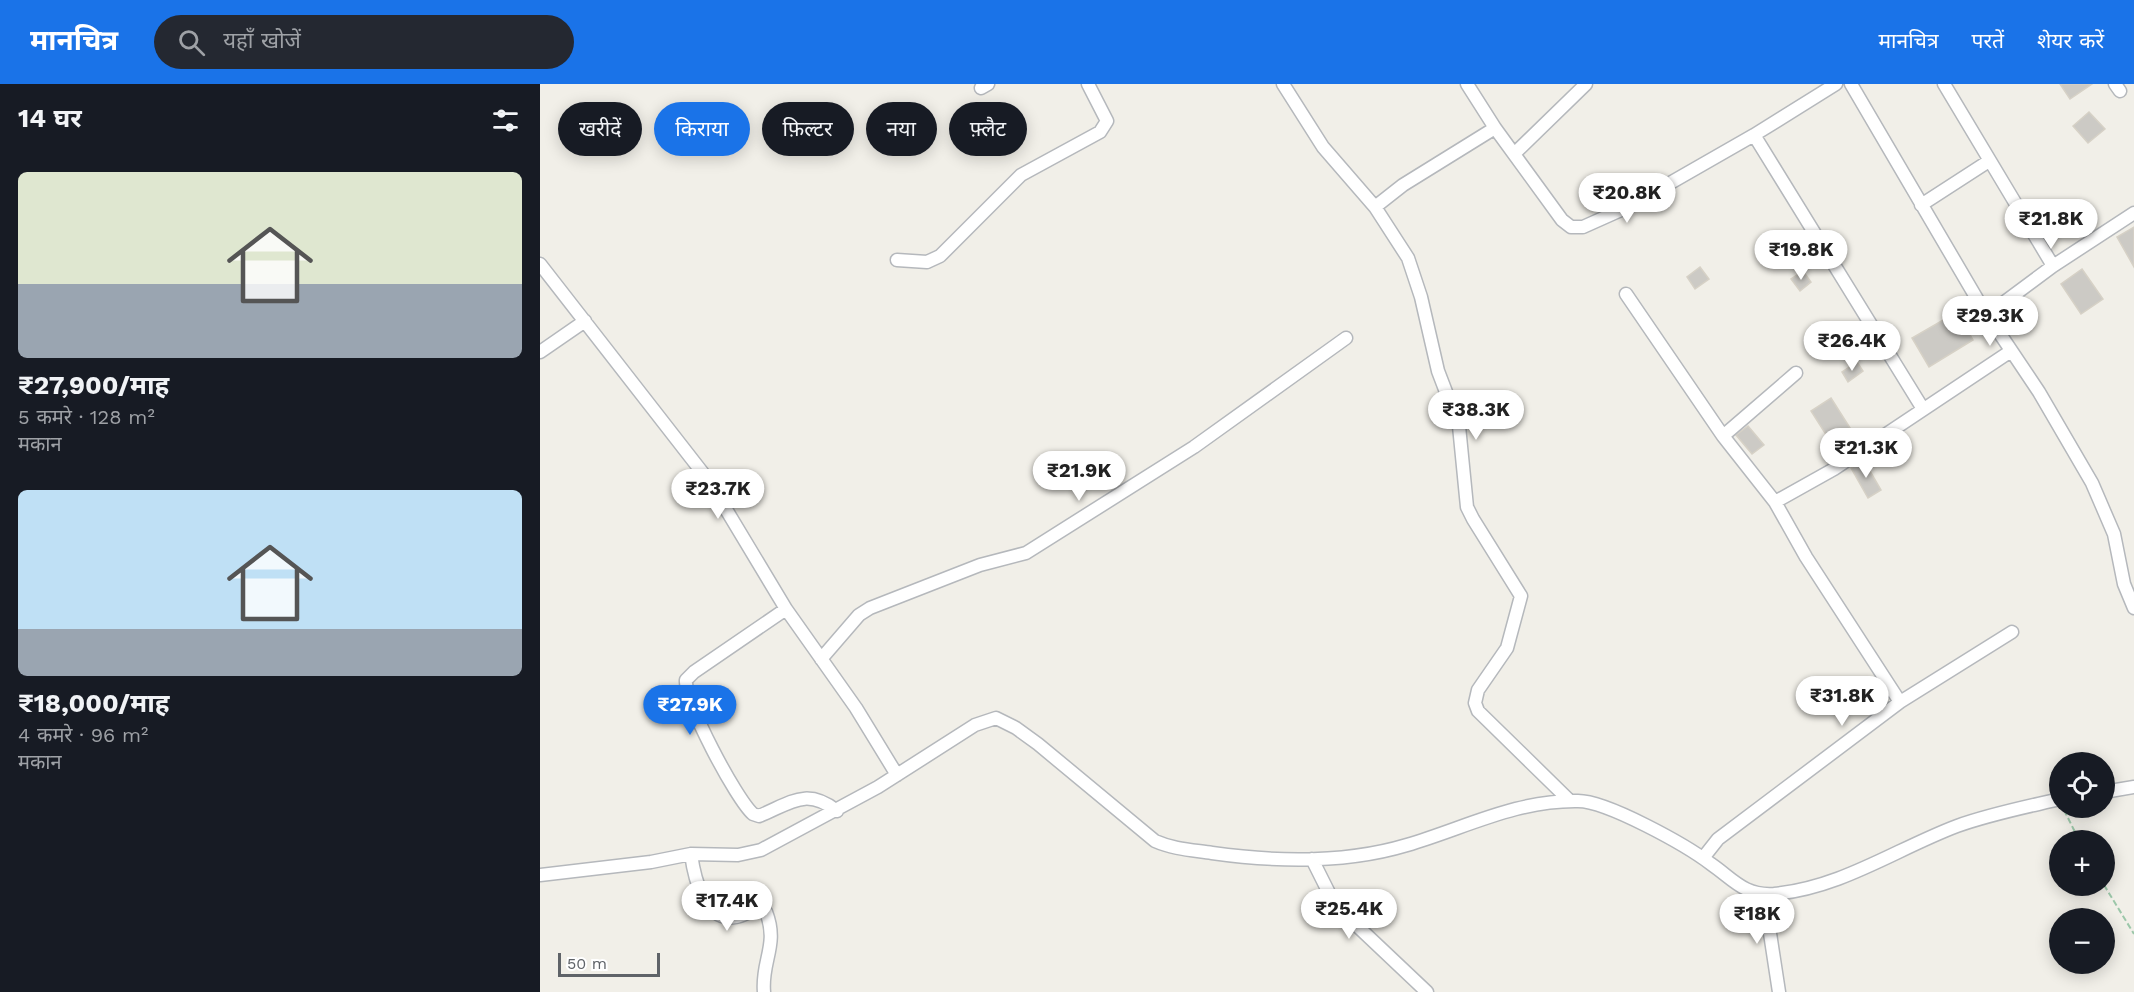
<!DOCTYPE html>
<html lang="hi">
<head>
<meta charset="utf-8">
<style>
  :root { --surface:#171b24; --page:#242831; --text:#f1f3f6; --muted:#9ea1a6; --accent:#1a73e8 }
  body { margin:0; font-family:"Work Sans","Noto Sans Devanagari",sans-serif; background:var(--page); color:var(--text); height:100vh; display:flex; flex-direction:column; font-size:22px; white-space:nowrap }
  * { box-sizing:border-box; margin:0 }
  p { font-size:20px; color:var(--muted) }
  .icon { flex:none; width:33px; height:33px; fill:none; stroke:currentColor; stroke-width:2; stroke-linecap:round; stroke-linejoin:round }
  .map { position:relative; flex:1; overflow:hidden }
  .sheet { display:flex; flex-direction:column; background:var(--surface); width:540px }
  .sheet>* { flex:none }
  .banner { position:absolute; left:18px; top:18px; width:570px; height:54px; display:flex; gap:12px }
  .controls { position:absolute; left:1509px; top:668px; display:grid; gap:12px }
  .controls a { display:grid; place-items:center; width:66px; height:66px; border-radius:50%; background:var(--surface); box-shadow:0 3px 15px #0003; font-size:30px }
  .scale { position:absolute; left:18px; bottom:15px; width:102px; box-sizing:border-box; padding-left:6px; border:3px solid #5f6368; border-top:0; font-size:16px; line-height:21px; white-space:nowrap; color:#5f6368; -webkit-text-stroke:4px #fff; paint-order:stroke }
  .price { position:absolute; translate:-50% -51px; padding:0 14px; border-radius:21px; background:#fff; color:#222; font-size:20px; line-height:39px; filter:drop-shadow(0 2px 3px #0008) }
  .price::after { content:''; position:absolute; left:50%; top:36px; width:18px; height:14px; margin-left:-9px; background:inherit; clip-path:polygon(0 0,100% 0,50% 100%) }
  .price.active { background:var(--accent); color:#fff }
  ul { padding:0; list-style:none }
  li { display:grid; align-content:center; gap:12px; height:318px; padding:0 18px }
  li span { display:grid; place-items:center; height:186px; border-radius:9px; color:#555 }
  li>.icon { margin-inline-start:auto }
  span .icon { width:108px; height:108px; fill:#fffc; stroke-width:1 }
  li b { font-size:26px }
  h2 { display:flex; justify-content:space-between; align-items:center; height:72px; padding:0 18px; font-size:26px }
  .tag { padding:0 21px; border-radius:27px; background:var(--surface); box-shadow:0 3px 15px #0003; font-size:21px; line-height:54px }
  .tag.active { background:var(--accent); color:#fff }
  header { display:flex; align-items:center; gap:36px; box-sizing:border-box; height:84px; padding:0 30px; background:var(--accent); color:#fff }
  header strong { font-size:28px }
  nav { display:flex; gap:33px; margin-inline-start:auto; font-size:21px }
  .search { width:420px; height:54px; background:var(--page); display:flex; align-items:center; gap:15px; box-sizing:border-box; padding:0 21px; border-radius:33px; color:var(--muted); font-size:22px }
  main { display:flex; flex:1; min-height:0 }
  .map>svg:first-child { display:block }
</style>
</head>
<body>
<header>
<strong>मानचित्र</strong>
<div class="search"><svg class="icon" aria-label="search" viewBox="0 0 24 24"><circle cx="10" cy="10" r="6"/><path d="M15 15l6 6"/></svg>यहाँ खोजें</div>
<nav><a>मानचित्र</a><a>परतें</a><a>शेयर करें</a></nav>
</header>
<main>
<section class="sheet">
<h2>14 घर<svg class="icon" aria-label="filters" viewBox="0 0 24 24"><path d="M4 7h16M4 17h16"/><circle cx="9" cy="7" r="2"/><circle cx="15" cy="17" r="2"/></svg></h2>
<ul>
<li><span style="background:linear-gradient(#dfe7d0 60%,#9aa5b1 0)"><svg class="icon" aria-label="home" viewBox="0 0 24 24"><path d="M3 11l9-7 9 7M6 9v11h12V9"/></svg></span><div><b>₹27,900/माह</b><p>5 कमरे · 128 m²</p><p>मकान</p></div></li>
<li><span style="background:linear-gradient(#bfe0f5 75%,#9aa5b1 0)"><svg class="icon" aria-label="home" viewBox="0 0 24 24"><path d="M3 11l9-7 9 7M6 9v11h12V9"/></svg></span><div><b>₹18,000/माह</b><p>4 कमरे · 96 m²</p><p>मकान</p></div></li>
</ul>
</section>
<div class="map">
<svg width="1594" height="908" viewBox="0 0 1594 908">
  <rect width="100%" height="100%" fill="#f1efe8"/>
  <path fill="#cccac5" stroke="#d6d1c6" stroke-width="1.5" d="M1520 0H1552L1530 15Z
    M1549 28 1565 45 1548 59 1533 42Z
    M1594 143V183L1577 153Z
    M1160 183 1169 195 1155 205 1147 193Z
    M1542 185 1563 215 1541 230 1521 200Z
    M1263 187 1271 198 1260 207 1251 195Z
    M1417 228 1433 256 1389 283 1372 254Z
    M1317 278 1323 287 1308 298 1302 288Z
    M1291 314 1319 358 1299 371 1271 327Z
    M1208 342 1224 361 1212 370 1196 351Z
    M1323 375 1341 406 1328 414 1311 384Z"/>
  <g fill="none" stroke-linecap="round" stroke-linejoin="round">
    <defs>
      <path id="street" d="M743 0 783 63 835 123 868 174 881 213 898 287 919 342 927 423 933 435 981 512 967 564 938 606 935 619 938 627 1030 717
        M927 0 955 44 1022 136 1031 143H1043L1090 122 1214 51 1296 0
        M1311 0 1440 220 1499 308 1552 399 1574 450 1584 500 1594 524
        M1404 0 1513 182
        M1575 0 1580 7
        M441 4 448 0
        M1214 51 1383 325
        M974 70 1046 0
        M1381 121 1449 77
        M835 123 863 101 955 44
        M357 176 387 178 400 172 481 91 560 48 567 37 548 0
        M0 180 169 397 246 525 316 624 357 691
        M1086 210 1183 352 1235 418 1266 473 1360 618
        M1447 231 1513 182 1594 129
        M0 268 45 237
        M1183 352 1256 289
        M1235 418 1294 385 1471 267
        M246 525 154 588 146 596C144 617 196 715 213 730L219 732C251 719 266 703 297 727
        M281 575 319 531 330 524 440 481 486 469 654 363 806 254
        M1564 708 1594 703
        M151 770C154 792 164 839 196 833 207 831 215 822 226 828 239 861 221 877 224 908
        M1163 774 1178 755 1360 618 1472 548
        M772 775 795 821 887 908
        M0 791 111 778 151 770 198 771 221 766 338 703 435 641 456 634 476 644 498 660 615 757C633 765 652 766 672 769 736 778 804 780 867 761 925 744 976 716 1038 717 1067 717 1146 761 1171 780 1193 795 1204 812 1234 810 1301 804 1356 765 1417 742 1450 730 1486 723 1520 715
        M1224 810 1239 908"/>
    </defs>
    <use href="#street" stroke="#b5b8bc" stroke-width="15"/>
    <path stroke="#9cc7a9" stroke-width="2" stroke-dasharray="6 3" stroke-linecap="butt" d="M1524 726 1539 756
      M1564 801 1594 850"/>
    <use href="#street" stroke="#fff" stroke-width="12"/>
  </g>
</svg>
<div class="controls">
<a><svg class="icon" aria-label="locate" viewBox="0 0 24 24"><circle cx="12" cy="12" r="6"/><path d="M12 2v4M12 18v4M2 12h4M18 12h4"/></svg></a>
<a>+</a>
<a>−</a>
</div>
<div class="scale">50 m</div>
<b class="price" style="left:1087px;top:140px">₹20.8K</b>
<b class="price" style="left:1511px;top:166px">₹21.8K</b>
<b class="price" style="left:1261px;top:197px">₹19.8K</b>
<b class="price" style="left:1450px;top:263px">₹29.3K</b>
<b class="price" style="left:1312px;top:288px">₹26.4K</b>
<b class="price" style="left:936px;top:357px">₹38.3K</b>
<b class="price" style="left:1326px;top:395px">₹21.3K</b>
<b class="price" style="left:539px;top:418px">₹21.9K</b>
<b class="price" style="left:178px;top:436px">₹23.7K</b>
<b class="price" style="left:1302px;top:643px">₹31.8K</b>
<b class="price active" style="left:150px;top:652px">₹27.9K</b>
<b class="price" style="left:187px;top:848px">₹17.4K</b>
<b class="price" style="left:809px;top:856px">₹25.4K</b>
<b class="price" style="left:1217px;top:861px">₹18K</b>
<div class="banner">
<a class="tag">खरीदें</a>
<a class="tag active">किराया</a>
<a class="tag">फ़िल्टर</a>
<a class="tag">नया</a>
<a class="tag">फ़्लैट</a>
</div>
</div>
</main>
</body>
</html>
